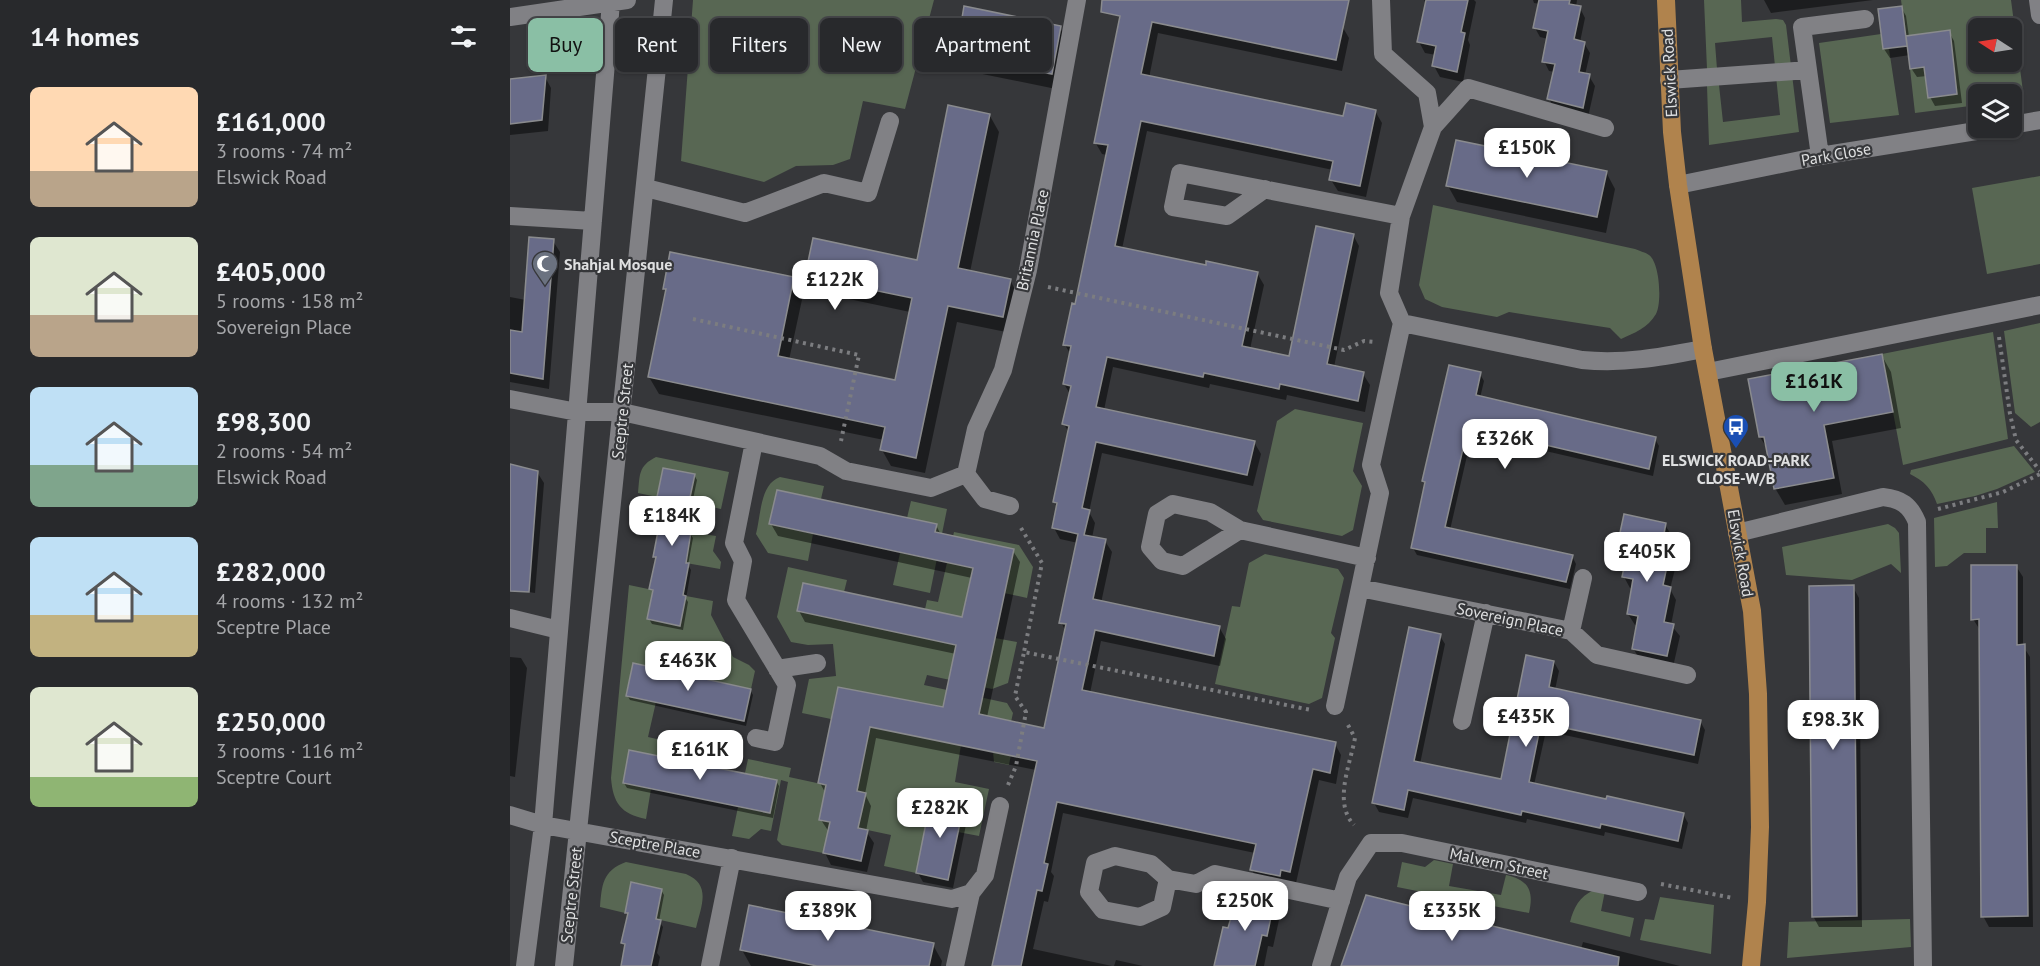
<!DOCTYPE html>
<html lang="en">
<head>
<meta charset="utf-8">
<style>
  :root { --surface:#28292c; --page:#343538; --text:#f1f3f6; --muted:#a5a6a9; --line:#444548; --accent:#8abfa5 }
  body { margin:0; font-family:"PT Sans",sans-serif; background:var(--page); color:var(--text); height:100vh; display:flex; flex-direction:column; font-size:22px; white-space:nowrap }
  * { box-sizing:border-box; margin:0 }
  p { font-size:20px; color:var(--muted) }
  .icon { flex:none; width:33px; height:33px; fill:none; stroke:currentColor; stroke-width:2; stroke-linecap:round; stroke-linejoin:round }
  .map { position:relative; flex:1; overflow:hidden }
  .side { display:flex; flex-direction:column; background:var(--surface); width:510px }
  .side>* { flex:none }
  .hud { position:absolute; left:18px; top:18px; width:570px; height:54px; display:flex; gap:12px }
  .needle { width:39px; rotate:282deg }
  .buttons { position:absolute; left:1458px; top:18px; display:grid; gap:12px }
  .buttons a { display:grid; place-items:center; width:54px; height:54px; border-radius:9px; background:var(--surface); box-shadow:0 2px 4px #0004,0 0 0 2px var(--line); font-size:30px }
  .price { position:absolute; translate:-50% -51px; padding:0 14px; border-radius:12px; background:#fff; color:#222; font-size:20px; line-height:39px; filter:drop-shadow(0 2px 3px #0008) }
  .price::after { content:''; position:absolute; left:50%; top:36px; width:18px; height:14px; margin-left:-9px; background:inherit; clip-path:polygon(0 0,100% 0,50% 100%) }
  .price.current { background:var(--accent); color:#111 }
  ul { padding:0; list-style:none }
  li { display:flex; align-items:center; gap:18px; height:150px; padding:0 30px }
  li span { display:grid; place-items:center; flex:none; width:168px; height:120px; border-radius:9px; color:#555 }
  li>.icon { margin-inline-start:auto }
  span .icon { width:72px; height:72px; fill:#fffc; stroke-width:1 }
  li b { font-size:26px }
  h2 { display:flex; justify-content:space-between; align-items:center; height:72px; padding:0 30px; font-size:26px }
  .pill { padding:0 21px; border-radius:9px; background:var(--surface); box-shadow:0 2px 4px #0004,0 0 0 2px var(--line); font-size:21px; line-height:54px }
  .pill.current { background:var(--accent); color:#111 }
  main { display:flex; flex:1; min-height:0 }
  .map>svg:first-child { display:block }
</style>
</head>
<body>
<main>
<section class="side">
<h2>14 homes<svg class="icon" aria-label="filters" viewBox="0 0 24 24"><path d="M4 7h16M4 17h16"/><circle cx="9" cy="7" r="2"/><circle cx="15" cy="17" r="2"/></svg></h2>
<ul>
<li><span style="background:linear-gradient(#ffd9b3 70%,#b9a48a 0)"><svg class="icon" aria-label="home" viewBox="0 0 24 24"><path d="M3 11l9-7 9 7M6 9v11h12V9"/></svg></span><div><b>£161,000</b><p>3 rooms · 74 m²</p><p>Elswick Road</p></div></li>
<li><span style="background:linear-gradient(#dfe7d0 65%,#b9a48a 0)"><svg class="icon" aria-label="home" viewBox="0 0 24 24"><path d="M3 11l9-7 9 7M6 9v11h12V9"/></svg></span><div><b>£405,000</b><p>5 rooms · 158 m²</p><p>Sovereign Place</p></div></li>
<li><span style="background:linear-gradient(#bfe0f5 65%,#7fa58c 0)"><svg class="icon" aria-label="home" viewBox="0 0 24 24"><path d="M3 11l9-7 9 7M6 9v11h12V9"/></svg></span><div><b>£98,300</b><p>2 rooms · 54 m²</p><p>Elswick Road</p></div></li>
<li><span style="background:linear-gradient(#bfe0f5 65%,#c2b280 0)"><svg class="icon" aria-label="home" viewBox="0 0 24 24"><path d="M3 11l9-7 9 7M6 9v11h12V9"/></svg></span><div><b>£282,000</b><p>4 rooms · 132 m²</p><p>Sceptre Place</p></div></li>
<li><span style="background:linear-gradient(#dfe7d0 75%,#8fb573 0)"><svg class="icon" aria-label="home" viewBox="0 0 24 24"><path d="M3 11l9-7 9 7M6 9v11h12V9"/></svg></span><div><b>£250,000</b><p>3 rooms · 116 m²</p><p>Sceptre Court</p></div></li>
</ul>
</section>
<div class="map">
<svg width="1530" height="966" viewBox="0 0 1530 966">
  <rect width="100%" height="100%" fill="#36373a"/>
  <path fill="#586753" fill-rule="evenodd" d="M183 0H424L395 109 353 101 340 159 323 165 286 166 254 182 171 161Z
    M1194 0H1231L1232 22 1266 19 1273 20 1276 25 1289 132 1199 145 1197 86 1209 85 1213 122 1270 115 1262 37 1205 43 1207 69H1197Z
    M1391 0H1501L1514 99 1502 100V94H1468V105L1405 113 1400 69 1414 67 1418 97 1447 94 1440 30 1396 36ZM1468 28H1502V62H1468Z
    M1371 34 1373 49H1379L1389 115 1320 123 1309 43Z
    M1530 176V264L1477 274 1462 188Z
    M923 205 1125 249C1129 251 1135 252 1139 255 1150 263 1152 303 1146 314 1138 328 1124 333 1111 339L1100 328 999 312 987 317 932 307 915 299 909 285Z
    M1530 323V422L1521 427 1505 413 1494 331Z
    M1483 332 1498 439 1393 465 1372 354Z
    M785 409 853 423 843 471 852 486 843 530 832 536 753 520 747 511 767 421Z
    M1504 446 1525 472 1487 489 1465 496 1427 504C1422 489 1414 481 1400 474L1401 470Z
    M146 457 219 472 211 509 179 502 184 474 153 468 147 497 128 493C130 475 128 466 146 457Z
    M270 477 314 486 311 499 267 490 259 524 303 534 298 561 258 553 246 534C251 515 250 484 270 477Z
    M401 501 437 509 420 593 383 585 390 553 419 559 426 525 397 518Z
    M1487 502 1488 528H1476V553H1454L1437 566 1425 567 1424 518Z
    M1378 524 1385 528 1389 533 1391 573 1381 564 1342 580 1276 575 1272 547Z
    M181 532 206 536 203 551 211 562 210 569 176 563Z
    M444 532 509 545 523 567 517 598 494 593 468 542 440 675 485 638 507 642 498 683 482 689 417 675 414 685 497 703 503 713 499 731 504 739 499 765 484 762 483 752 392 733 451 745 445 782 479 789 469 836 448 832 454 804 422 798 406 873 374 866 381 835 348 828 355 793 346 791 321 719 292 713 299 679 326 676 323 644 298 645 281 642 267 617 278 567 337 580 334 592 293 583 287 611 409 637 417 600 428 602Z
    M755 554 828 569 834 578 821 633 825 638 812 698 799 704 705 684 722 606 730 607 739 563Z
    M119 585 143 590 138 619 170 626 176 596 203 601 201 615 223 657 239 665 245 671 241 689 123 663 116 695 146 702 138 737 151 740 148 756 119 750 113 783 141 789 136 819C111 814 103 803 101 778Z
    M238 759 281 768 279 777 316 785 310 820 320 822 313 853 272 845 267 840 278 782 271 780 261 831 251 829 239 839 222 836 228 807 260 813 267 780 235 773Z
    M924 860 943 864 939 886 991 895 996 875C1019 880 1024 891 1019 913L887 887 892 862 915 867Z
    M116 862 176 874C202 885 191 906 186 928L146 919 152 889 122 882 115 913 90 907C92 885 92 871 116 862Z
    M1084 890 1095 891 1091 911 1124 918 1120 937 1060 922C1064 907 1069 897 1084 890Z
    M1150 897 1204 905 1201 954 1130 940 1135 919 1144 920Z
    M1400 919 1401 947 1277 958 1279 922Z"/>
  <path fill="#0007" d="M615 0H791L832 26 839 38 832 71 648 33 639 78 834 118 865 111 872 123 856 197 828 191 821 180 823 170 637 131 612 249 697 267 747 273 754 285 740 349 780 358 843 235 849 246 824 367 853 374 860 385 855 412 777 395 776 400 700 384 699 388 603 367 594 410 744 442 751 454 743 486 592 453 579 512 585 523 582 538 595 541 602 552 591 603 709 627 716 639 710 666 591 641 580 693 825 744 831 755 826 784 809 780 786 883 748 881 742 870 745 853 553 813 541 872 544 876 538 902 534 901 523 949 602 966H484L526 770 366 738 355 794 361 806 356 831 364 843 357 872 321 865 315 853 319 832 311 820 316 794 310 783 329 689 434 709 446 654 295 622 289 611 454 619 462 578 268 536 261 524 426 525 431 535 503 551 510 562 477 717 535 729 556 632 551 622 568 543 550 539 544 528 548 508 544 502 559 433 554 424 560 394 554 384 561 355 555 345 566 306 597 155 592 154 585 142Z
    M914 0H964L966 2 958 40 960 45 953 82 930 77 924 66 926 55 915 53 909 42 917 4Z
    M1023 0H1067L1066 7 1070 8 1075 18 1070 42 1074 43 1080 53 1075 75 1079 76 1085 86 1078 117 1045 109 1039 99 1045 72 1039 71 1034 61 1038 39 1030 37 1025 28 1030 4 1024 3Z
    M1254 0H1363L1261 13Z
    M1391 7 1396 16 1399 37 1439 32 1444 41 1452 103 1425 106 1420 97 1417 76 1407 77 1401 68 1400 55 1380 58 1374 49 1370 10Z
    M452 26 550 28 559 44 551 90 433 66 424 49Z
    M35 77 41 88 38 131 0 135V81Z
    M480 116 489 132 460 272 500 280 509 297 501 333 447 322 415 473 381 466 372 450 374 440 149 394 139 377 157 293 154 288 284 279 293 295 279 360 386 382 400 312 306 292 296 276 408 261Z
    M1096 172 1105 189 1096 233 947 202 938 186Z
    M43 241 50 252 39 389 0 382V297L16 300Z
    M1372 356 1381 372 1391 428 1322 441 1332 494 1275 505 1265 488 1258 450 1250 437Z
    M970 374 974 381 970 398 1145 439 1149 446 1143 476 962 434 940 530 1062 556 1066 564 1060 589 907 555 903 548 916 485 913 481Z
    M0 466 27 472 34 483 25 593 0 589Z
    M184 475 187 480 182 504 186 510 181 535 183 538 178 565 181 570 176 599 178 602 173 630 142 624 139 619 144 593 141 589 150 530 147 525 151 501 149 496Z
    M1155 525 1162 536 1158 553 1166 565 1160 589 1166 600 1161 625 1170 636 1163 667 1130 660 1123 648 1128 626 1125 625 1118 614 1123 589 1120 588 1114 577 1119 553 1116 552 1109 541Z
    M1506 566 1513 577V646L1520 657 1523 927H1479L1473 916 1470 630 1463 619Z
    M1343 587 1349 598 1352 927H1309L1303 916Z
    M930 636 935 644 910 764 992 781 1044 662 1049 671 1045 690 1190 721 1195 730 1188 764 1036 731 1024 785 1097 801 1173 814 1178 823 1172 849 1095 832 1094 836 1017 819 1016 823 903 798 898 818 869 812 864 803Z
    M0 657 11 658 17 668 5 777 0 776Z
    M240 690 243 695 236 726 120 700 117 695Z
    M266 781 269 786 263 818 117 788 114 783Z
    M453 806 458 815 443 888 413 882 408 873Z
    M151 890 154 895 149 921 153 927 147 953 150 957 148 966H112L116 948 113 943 119 916 116 912Z
    M764 900 771 911 763 947 758 946 754 966H706L719 930 728 917Z
    M1073 942 1170 966H833L1071 949Z
    M423 945 432 961 431 966H241L232 950Z
    M606 960 633 966H604Z"/>
  <path fill="#686b88" stroke="#8a8b8e" stroke-width="1.5" d="M592 0H839L826 60 642 22 631 74 833 116 836 103 866 110 850 186 819 180 823 161 631 121 605 246 696 265V261L748 272 732 346 779 356 806 226 844 234 817 364 854 372 848 401 770 384 769 389 694 373 693 377 597 357 586 407 745 441 737 475 586 442 572 508 580 510 574 535 596 539 583 599 710 626 704 656 585 630 572 690 826 742 820 773 803 769 780 872 771 870 770 876 740 870 746 844 547 802 534 863 538 864 532 891 527 890 511 966H482L527 761 360 727 347 791 356 793 348 828 358 830 351 861 313 853 320 822 309 820 316 785 308 783 328 687 433 707 446 645 287 611 293 583 452 617 463 568 259 524 267 490 427 524 425 532 504 549 469 714 534 728 556 624 549 623 568 534 542 528 547 503 543 502 559 426 552 424 561 386 553 384 561 346 553 345 562 303 565 304 598 145 584 143 610 16 591 12Z
    M916 0H958L951 32 955 33 947 72 922 66 926 46 907 42Z
    M1029 0H1060L1059 4 1071 6 1064 39 1075 42 1069 72 1080 74 1073 108 1037 99 1045 64 1032 62 1038 31 1023 28Z
    M454 6 551 26 542 74 422 50 429 20 451 24Z
    M1392 6 1397 46 1373 49 1368 9Z
    M1440 30 1447 94 1418 98 1414 67 1400 69 1396 36Z
    M36 75 32 120 0 124V79Z
    M438 105 480 114 448 268 501 279 493 317 438 306 406 458 370 450 375 427 138 377 156 289H153L160 252 284 277 268 356 385 380 402 298 295 276 303 238 407 260Z
    M946 140 1097 171 1087 217 936 186Z
    M19 237 44 239 33 379 0 373V330L12 332Z
    M1372 354 1383 412 1314 425 1324 478 1264 489 1254 437H1249L1238 379Z
    M939 365 971 372 966 395 1146 437 1139 469 958 427 935 527 1063 555 1056 582 901 548 915 482 912 481Z
    M0 464 28 471 19 592 0 591Z
    M153 468 185 474 179 502 184 503 179 531 181 532 176 563H179L173 595 176 596 170 626 137 619 143 590 139 589 146 557H143L149 526 146 525 150 497H147Z
    M1114 514 1156 523 1151 550 1160 552 1153 585 1161 587 1154 622 1164 624 1157 656 1122 649 1128 616 1117 614 1123 579 1112 577 1119 544 1108 542Z
    M1461 565H1507V645L1515 644 1518 916 1471 917 1469 619 1461 620Z
    M1344 585 1347 916 1302 917 1299 586Z
    M899 627 931 634 904 761 991 779 1016 655 1044 661 1039 687 1191 720 1184 755 1031 723 1019 782 1096 799 1097 796 1174 813 1168 841 1091 824 1090 828 1012 811 1011 815 898 790 894 810 862 803Z
    M123 663 241 689 234 721 116 696Z
    M119 750 267 780 260 813 113 783Z
    M421 798 454 804 438 880 406 873Z
    M121 882 152 889 146 919 151 920 141 966H111L115 944 111 943 118 913H115Z
    M735 892 765 898 757 936 752 935 745 966H704L713 927 718 928 722 914 727 915 732 893 735 894Z
    M856 895 1109 957 1108 966H831Z
    M239 905 424 943 419 966H307L230 950Z"/>
  <g fill="none" stroke-linecap="round" stroke-linejoin="round">
    <path stroke="#7c7d80" stroke-width="4" stroke-dasharray="3 4.5" stroke-linecap="butt" d="M538 287 834 350 854 341 864 342
      M183 319 349 355 331 441
      M1489 337 1500 414 1506 440 1530 471
      M1428 509 1493 492 1530 474
      M511 528 532 563 514 652
      M838 725 845 738C840 765 823 803 844 825
      M498 785 506 766 516 712 505 696 514 652 801 710
      M1151 884 1223 898"/>
    <path stroke="#818185" stroke-width="18" d="M1528 0 1530 15
      M0 17 117 0
      M1159 80 1298 70
      M1502 125 1530 120
      M923 127 958 88 1095 128
      M1310 156 1292 27 1355 19
      M1168 185 1310 156 1485 128
      M136 188 235 213 314 183 358 193 380 121
      M755 189 717 216 663 207 670 173 891 216
      M0 216 83 221
      M892 323 1072 360C1116 364 1151 357 1193 349
      M1198 372 1530 305
      M0 399 67 412H112L310 456 336 471 421 488 456 474 466 429 493 370 518 270 567 0
      M244 442 224 543 233 561 226 600 277 685 265 742 246 738
      M456 474 475 499 500 506
      M730 530 673 566 652 561 640 547 647 514 663 504 700 512 730 530 857 558
      M1227 533 1373 497C1391 499 1400 505 1407 522L1413 966
      M850 588 1061 631 1087 655 1177 675
      M0 618 49 630
      M1061 631 1073 578
      M267 669 307 663
      M825 706 870 493 861 465 892 323 879 293 891 216 923 127 917 93 873 54 871 0
      M952 721 976 613
      M0 815 33 825 442 899 461 893 475 875 490 806
      M658 879 652 907 630 917 593 910 579 892 585 863 605 856 641 864 658 879 686 884 705 874 831 901
      M15 966 33 825 101 2
      M54 966 154 0
      M200 966 222 858
      M445 966 461 893
      M811 966 838 877 861 843H892L1128 892"/>
    <path stroke="#b0834d" stroke-width="18" d="M1156 0 1162 132 1168 185 1193 349 1242 611 1248 694 1250 827 1247 902 1241 966"/>
  </g>
  <defs>
    <symbol id="mosque-pin" viewBox="-11 -11 22 30"><path d="M0 17L-7.5 6A9.5 9.5 0 1 1 7.5 6Z" fill="#6b7280" stroke="#36373a"/><path d="M3.5-4.9A6 6 0 1 0 3.5 4.9A5 5 0 1 1 3.5-4.9Z" fill="#fff"/></symbol>
    <symbol id="bus-pin" viewBox="-11 -11 22 30"><path d="M0 17L-7.5 6A9.5 9.5 0 1 1 7.5 6Z" fill="#1a4fb4" stroke="#36373a"/><path d="M-5-6H5V4H4V6H2V4H-2V6H-4V4H-5ZM-3.5-4V0h7V-4ZM-3.5 1.2v1.5H-2V1.2ZM2 1.2v1.5H3.5V1.2Z" fill="#fff"/></symbol>
  </defs>
  <g fill-rule="evenodd">
    <use href="#mosque-pin" x="20" y="249" width="30" height="40"/>
    <use href="#bus-pin" x="1211" y="412" width="30" height="40"/>
  </g>
  <g text-anchor="middle" stroke-width="4.5" stroke-linejoin="round" paint-order="stroke">
    <g font-size="16" fill="#dfe0e1" stroke="#36373a">
      <text transform="translate(1159 73) rotate(-93)" y="6">Elswick Road</text>
      <text transform="translate(1326 154) rotate(-10)" y="6">Park Close</text>
      <text transform="translate(522 240) rotate(-78)" y="6">Britannia Place</text>
      <text transform="translate(112 411) rotate(-84)" y="6">Sceptre Street</text>
      <text transform="translate(1231 553) rotate(80)" y="6">Elswick Road</text>
      <text transform="translate(1000 619) rotate(12)" y="6">Sovereign Place</text>
      <text transform="translate(145 844) rotate(10)" y="6">Sceptre Place</text>
      <text transform="translate(989 863) rotate(12)" y="6">Malvern Street</text>
      <text transform="translate(61 895) rotate(-84)" y="6">Sceptre Street</text>
    </g>
    <g font-size="16" font-weight="bold" fill="#dfe0e1" stroke="#36373a" text-anchor="start">
      <text x="54" y="270">Shahjal Mosque</text>
      <text x="1226" y="466" text-anchor="middle">ELSWICK ROAD-PARK<tspan x="1226" dy="18">CLOSE-W/B</tspan></text>
    </g>
  </g>
</svg>
<div class="buttons">
<a><svg class="needle" viewBox="-14 -14 28 28"><path d="M0-13l5 13h-10z" fill="#e53935"/><path d="M0 13l5-13h-10z" fill="#a5a6a9"/></svg></a>
<a><svg class="icon" aria-label="layers" viewBox="0 0 24 24"><path d="M12 4l9 5-9 5-9-5zM3 14l9 5 9-5"/></svg></a>
</div>
<b class="price" style="left:1017px;top:179px">£150K</b>
<b class="price" style="left:325px;top:311px">£122K</b>
<b class="price current" style="left:1304px;top:413px">£161K</b>
<b class="price" style="left:995px;top:470px">£326K</b>
<b class="price" style="left:162px;top:547px">£184K</b>
<b class="price" style="left:1137px;top:583px">£405K</b>
<b class="price" style="left:178px;top:692px">£463K</b>
<b class="price" style="left:1016px;top:748px">£435K</b>
<b class="price" style="left:1323px;top:751px">£98.3K</b>
<b class="price" style="left:190px;top:781px">£161K</b>
<b class="price" style="left:430px;top:839px">£282K</b>
<b class="price" style="left:735px;top:932px">£250K</b>
<b class="price" style="left:318px;top:942px">£389K</b>
<b class="price" style="left:942px;top:942px">£335K</b>
<div class="hud">
<a class="pill current">Buy</a>
<a class="pill">Rent</a>
<a class="pill">Filters</a>
<a class="pill">New</a>
<a class="pill">Apartment</a>
</div>
</div>
</main>
</body>
</html>
